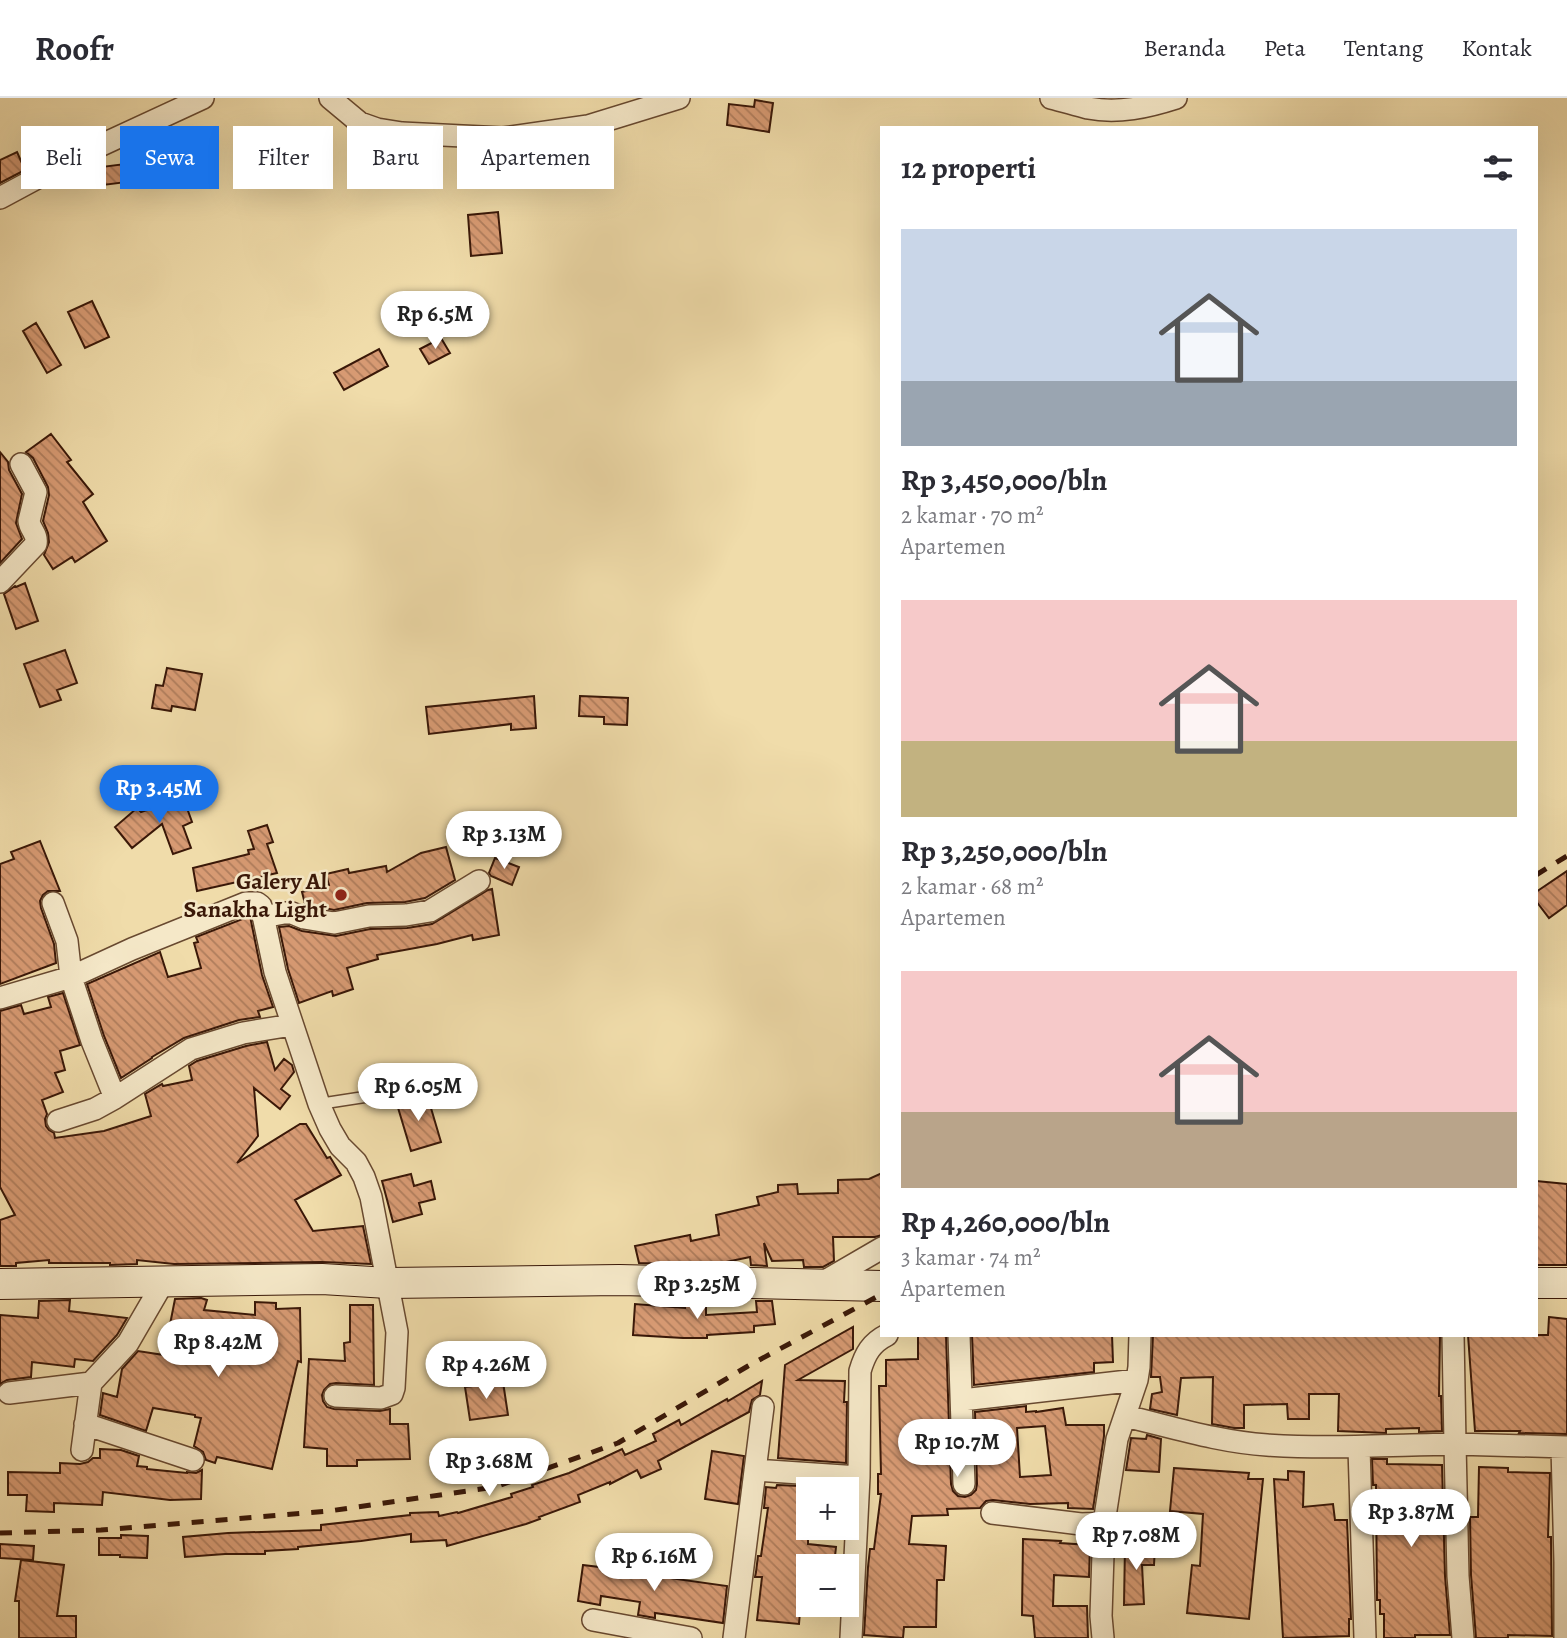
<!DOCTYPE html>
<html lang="id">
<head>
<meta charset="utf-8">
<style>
  :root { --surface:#fff; --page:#f2f2f3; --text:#2b2b33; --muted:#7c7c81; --line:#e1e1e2; --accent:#1a73e8 }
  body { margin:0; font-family:Alegreya,serif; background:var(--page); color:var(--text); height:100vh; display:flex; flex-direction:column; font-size:26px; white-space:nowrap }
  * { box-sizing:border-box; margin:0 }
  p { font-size:23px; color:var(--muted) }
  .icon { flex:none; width:38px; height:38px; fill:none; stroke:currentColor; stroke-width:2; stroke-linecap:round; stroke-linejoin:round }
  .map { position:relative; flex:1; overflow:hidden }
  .details { position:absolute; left:880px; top:28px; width:658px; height:1211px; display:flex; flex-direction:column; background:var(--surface); border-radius:0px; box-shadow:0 7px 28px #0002 }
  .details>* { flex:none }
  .banner { position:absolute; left:21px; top:28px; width:665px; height:63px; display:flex; gap:14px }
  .controls { position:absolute; left:796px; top:1379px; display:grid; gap:14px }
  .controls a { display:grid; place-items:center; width:63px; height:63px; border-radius:0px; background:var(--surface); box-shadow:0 7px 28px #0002; font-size:35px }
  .price { position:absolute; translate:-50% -60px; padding:0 16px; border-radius:24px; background:#fff; color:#222; font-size:23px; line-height:46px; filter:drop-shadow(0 2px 4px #0008) }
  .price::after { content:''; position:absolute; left:50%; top:42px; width:21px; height:16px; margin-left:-10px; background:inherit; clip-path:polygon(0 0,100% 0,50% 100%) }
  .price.on { background:var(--accent); color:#fff }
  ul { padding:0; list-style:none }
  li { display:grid; align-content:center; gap:14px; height:371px; padding:0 21px }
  li span { display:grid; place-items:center; height:217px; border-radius:0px; color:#555 }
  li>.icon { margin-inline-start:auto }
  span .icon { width:126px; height:126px; fill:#fffc; stroke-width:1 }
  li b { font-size:30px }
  h2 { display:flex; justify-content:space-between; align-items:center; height:84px; padding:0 21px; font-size:30px }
  .tag { padding:0 24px; border-radius:0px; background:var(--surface); box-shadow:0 7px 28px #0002; font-size:24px; line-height:63px }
  .tag.on { background:var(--accent); color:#fff }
  header { display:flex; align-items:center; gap:42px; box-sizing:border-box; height:98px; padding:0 35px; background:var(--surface); border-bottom:2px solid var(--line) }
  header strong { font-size:33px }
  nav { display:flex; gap:38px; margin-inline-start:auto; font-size:24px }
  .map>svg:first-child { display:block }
</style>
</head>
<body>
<header>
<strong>Roofr</strong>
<nav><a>Beranda</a><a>Peta</a><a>Tentang</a><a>Kontak</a></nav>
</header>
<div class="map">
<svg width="1567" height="1540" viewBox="0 0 1567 1540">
  <defs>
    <pattern id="building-back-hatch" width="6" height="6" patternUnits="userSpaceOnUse" patternTransform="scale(1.75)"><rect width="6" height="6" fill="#d79a73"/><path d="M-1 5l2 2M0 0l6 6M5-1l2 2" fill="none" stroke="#af7d5c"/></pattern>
  </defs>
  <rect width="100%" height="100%" fill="#f0dcaa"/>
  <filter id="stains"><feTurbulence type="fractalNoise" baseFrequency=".00286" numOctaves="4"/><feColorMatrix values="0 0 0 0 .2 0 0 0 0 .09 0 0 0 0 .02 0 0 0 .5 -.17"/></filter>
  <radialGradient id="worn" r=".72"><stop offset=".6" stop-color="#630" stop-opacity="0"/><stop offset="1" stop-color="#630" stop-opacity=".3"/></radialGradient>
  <path fill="url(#building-back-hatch)" stroke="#3a1808" stroke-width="2" fill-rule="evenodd" d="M755 2 773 5 769 34 727 27 729 6 754 9Z
    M17 54 25 72 0 85V62Z
    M125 66 127 84 103 87 101 69Z
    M498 114 502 155 471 158 468 117Z
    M92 203 109 239 85 250 68 214Z
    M36 225 61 267 47 275 23 233Z
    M441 240 450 255 429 266 420 251Z
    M379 251 388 268 344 292 334 275Z
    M51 336 71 362 67 364 93 396 83 404 107 443 75 464 72 459 53 471 44 457 49 444 48 435 43 423 49 397 48 389 33 360 26 354Z
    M0 354 8 364 9 372 22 396 16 425 22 441 0 465Z
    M25 485 38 523 16 531 4 496 15 488 16 489Z
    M65 552 77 585 57 592 61 602 40 609 24 566Z
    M167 570 202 576 195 612 172 608 171 613 152 610 156 587 163 588Z
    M534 598 536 630 511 632V626L429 636 426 609Z
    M580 598 628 600 627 627 604 626V619L579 618Z
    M183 699 192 724 183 728 191 750 173 756 162 726 132 750 115 729 137 710 141 714Z
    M267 727 273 744 267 746 277 775 197 793 193 770 249 756 248 752 254 751 248 733Z
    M40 743 60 793H48L43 797 40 803 41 810 54 846 56 865 0 886V766L14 761 11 754Z
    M446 749 455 782 425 800 405 804 367 805 334 812 305 806 302 794 329 787 326 776 348 771 349 775 386 768 387 774 421 755Z
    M495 760 519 769 512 787 491 778 489 775Z
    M1567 773V807L1549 820 1536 803V794Z
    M492 791 499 837 473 842 472 837 437 846 377 857 378 861 347 870 353 891 333 898 332 893 299 905 288 871 279 829 289 828 302 833 336 838 370 831 407 830 432 826 488 792Z
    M250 818 262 877 273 909 258 913 260 919 239 922 184 940 152 959V960L121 980 104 938 87 886 160 854 168 879 201 870 194 845 198 844 196 839Z
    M63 895 80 947 60 953 65 972 55 975 63 994 42 1002 47 1016 45 1021 46 1028 49 1032 54 1035 55 1040 104 1033 151 1018 145 996 162 986 163 988 192 982 189 968 197 963 246 948 267 944 275 972 284 961 292 967 294 974 281 991 290 998 280 1011 254 990 258 1038 237 1065 300 1026H306L327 1060 330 1059 341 1077 295 1102 313 1133 363 1128 371 1166 322 1164 174 1166 137 1162V1166L110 1167V1165H49V1162L16 1165V1168H0V1122L15 1117 0 1089V913L21 907 24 916 51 909 48 899Z
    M416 998 417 1003 428 1000 441 1044 411 1053 396 1003Z
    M882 1075V1137L875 1139H833L834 1163 823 1169H804L803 1162 772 1163 764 1145 767 1168 751 1167 750 1159 712 1167 639 1165 635 1148 690 1137 691 1143 719 1137 716 1117 759 1107 757 1099 778 1094V1087L797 1086 798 1096 838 1095V1082L869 1081Z
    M411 1076 414 1088 431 1083 435 1101 419 1105 422 1116 393 1124 382 1083Z
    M1536 1083 1567 1086V1167H1536Z
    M201 1200 207 1202 204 1212 255 1217V1204L276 1205V1211L300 1210 301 1264 298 1263 272 1371 217 1359 215 1365 206 1362 203 1354 194 1348 201 1320 195 1319V1317L153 1310 146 1333 100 1317 103 1295 117 1299 122 1271 138 1253 164 1257 175 1201Z
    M70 1202 69 1213 127 1220 117 1237 93 1263 75 1261 74 1269 32 1264 31 1279 7 1282 0 1286V1217L38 1220 39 1203Z
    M756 1203H772L775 1226 754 1228V1234L707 1237V1240H683L633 1237 635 1206 685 1210V1207H706V1217L757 1214Z
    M350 1207H373L374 1287 336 1285 330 1286 324 1292 322 1297 323 1303 327 1309 334 1311 380 1313 390 1311V1326H408L410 1361 357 1362V1368H327V1351L304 1349 309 1261 345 1263 344 1245 350 1244Z
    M1549 1219 1567 1221V1336L1519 1335 1520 1333H1475L1468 1237H1548Z
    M853 1229V1251L798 1282 845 1283 844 1304H847L846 1365 778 1360 785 1267Z
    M918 1237H946L951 1386 953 1393 958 1398 965 1399 971 1397 976 1392 977 1386 975 1314 1026 1308V1314L1036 1313V1314L1063 1310 1066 1327H1104V1338L1093 1411 1068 1410V1405L1030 1406 993 1402 986 1403 980 1410 947 1411 948 1417 912 1418 909 1446 946 1448 944 1482H937L936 1529H904L903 1540 864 1537 868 1469 870 1451H874L881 1396H878V1376H881L879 1288H886V1262L918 1261ZM1045 1328 1051 1377 1020 1379 1017 1330Z
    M972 1237H1112L1113 1264 1094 1265V1274L974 1287Z
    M1153 1237H1440L1439 1298H1441L1442 1333 1419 1334V1330L1386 1331V1335L1338 1333 1339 1296H1309V1321H1288L1287 1306 1244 1307V1330H1234L1212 1326 1213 1279 1181 1280 1177 1317 1150 1311 1152 1296 1162 1294 1160 1279H1151Z
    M762 1283 760 1297 752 1302 749 1314 658 1363 661 1371 641 1380 637 1372 610 1386V1384L578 1397 580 1404 539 1419 540 1421 526 1426 447 1448 446 1442 411 1444V1436L361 1443 298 1449V1451L265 1453V1456H225L185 1459 183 1439 228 1435 321 1432V1427L410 1417V1415L438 1414 439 1418 457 1414 458 1415 512 1399 511 1396 533 1389 532 1387 569 1375 603 1360 622 1351 625 1357 656 1343 653 1336 679 1322 681 1327 727 1301 728 1303Z
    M503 1284 508 1317 470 1322 465 1289Z
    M1147 1337 1161 1341 1159 1374 1126 1372 1131 1340 1146 1341Z
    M100 1351 121 1352 139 1358 137 1368 147 1369V1371L187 1375V1374L196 1375 202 1372 201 1401 170 1402 103 1394 102 1407 54 1405V1414L26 1413 27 1397H8V1374L60 1375V1365L80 1366 88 1364 93 1360H100Z
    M712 1353 744 1358 738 1406 705 1401Z
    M1372 1361H1387V1366L1442 1367 1445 1478 1450 1537H1415V1540H1384V1516H1380V1502H1377L1376 1387H1373Z
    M1479 1369 1508 1370V1374L1550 1375 1548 1439H1551L1552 1538 1508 1537V1540H1476L1471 1477 1470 1419H1478Z
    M1174 1370 1249 1375 1248 1381H1263L1249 1521 1187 1515 1192 1467 1200 1468 1203 1416 1170 1413Z
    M1288 1373 1304 1374 1303 1409 1333 1406 1335 1422H1347L1351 1521H1349V1538L1283 1540 1274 1381 1288 1382Z
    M777 1387 801 1388 799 1401 808 1402V1446L836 1449 834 1468H808V1503L801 1502 799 1526 757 1522 762 1479H755L756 1474 758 1458H761L768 1410H764L766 1389 776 1390Z
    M121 1437 148 1438 147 1460 120 1459V1457H99V1440H121Z
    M1023 1441 1061 1443 1060 1445 1090 1447 1089 1479 1054 1477 1053 1508H1087L1088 1540H1035L1033 1518 1022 1517Z
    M0 1446 34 1448 33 1462 0 1460Z
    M1125 1447 1155 1448 1154 1467H1142L1144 1506 1124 1507Z
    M21 1462 64 1467 57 1518H76V1540H19V1503H15Z
    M583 1467 608 1470V1469L662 1477V1479L727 1488 723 1525 655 1515V1520L638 1517 640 1504 601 1498 600 1507 578 1503Z"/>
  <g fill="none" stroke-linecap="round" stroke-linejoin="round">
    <defs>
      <path id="lane" d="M319 1006 410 992
        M1104 1425 1131 1429 1178 1448"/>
      <path id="street" d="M330 0 360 25 377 31 402 35 503 40 588 28 679 0
        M1051 0C1063 3 1076 7 1088 10 1118 16 1148 9 1176 0
        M0 100 82 56 203 0
        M0 484 36 446C38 436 30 432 29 423L36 394 21 366
        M53 805 67 843 71 879 92 943 115 1000 95 1011 58 1023
        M263 819 284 815H292L304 820 334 825 369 818 406 817 430 813 479 783
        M0 900 71 879 132 851 246 805H257L261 808 275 874 319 1006 330 1031 340 1048 356 1064 364 1079 371 1099 397 1234 394 1290 392 1296 381 1300 335 1298
        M115 1000 191 951 243 935 292 927
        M820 1186 882 1150
        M959 1237 964 1386
        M1453 1237 1455 1346 1567 1349
        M9 1295 91 1285
        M962 1302 1137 1282
        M1125 1318C1172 1329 1219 1344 1267 1347 1330 1351 1392 1347 1455 1346L1458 1478 1463 1540
        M85 1326 193 1362
        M1562 1349 1565 1464V1540
        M1359 1350 1365 1540
        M82 1352 91 1285 128 1245 164 1183
        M755 1372 859 1379
        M992 1415 1081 1426 1104 1425
        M593 1522 691 1540
        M734 1540 763 1309
        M851 1540 859 1379 860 1273C865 1256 871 1245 887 1237
        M1103 1540 1101 1518 1104 1425 1117 1341 1137 1282 1139 1269 1140 1237"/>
      <path id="secondary" d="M1536 1185H1567
        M0 1186 322 1181 388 1185 619 1182 882 1188"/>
    </defs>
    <use href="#lane" stroke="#684930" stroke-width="13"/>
    <use href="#street" stroke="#684930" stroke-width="24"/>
    <use href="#secondary" stroke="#3a1808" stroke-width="32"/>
    <use href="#lane" stroke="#f5e8c8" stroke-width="10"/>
    <use href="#street" stroke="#f5e8c8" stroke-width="21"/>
    <use href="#secondary" stroke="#f5e8c8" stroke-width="30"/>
    <path stroke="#3a1808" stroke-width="5" stroke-dasharray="12 12" stroke-linecap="butt" d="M1536 777 1567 758
      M0 1435 101 1432 329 1413 495 1389 618 1345 748 1268 882 1196"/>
  </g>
  <circle fill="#8f2418" stroke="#f5e8c8" stroke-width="2.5" cx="341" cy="797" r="7"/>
  <g text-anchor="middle" stroke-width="5" stroke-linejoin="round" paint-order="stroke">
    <g font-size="24" font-weight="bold" fill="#3a1808" stroke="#f5e8c8" text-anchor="end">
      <text x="327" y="791">Galery Al<tspan x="327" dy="28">Sanakha Light</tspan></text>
    </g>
  </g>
  <rect width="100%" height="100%" filter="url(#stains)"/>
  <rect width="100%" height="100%" fill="url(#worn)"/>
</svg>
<div class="controls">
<a>+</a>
<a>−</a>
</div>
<b class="price" style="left:435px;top:253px">Rp 6.5M</b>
<b class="price on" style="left:159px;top:727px">Rp 3.45M</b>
<b class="price" style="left:504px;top:773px">Rp 3.13M</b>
<b class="price" style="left:418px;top:1025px">Rp 6.05M</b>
<b class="price" style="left:697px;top:1223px">Rp 3.25M</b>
<b class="price" style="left:218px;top:1281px">Rp 8.42M</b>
<b class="price" style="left:486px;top:1303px">Rp 4.26M</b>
<b class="price" style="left:957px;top:1381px">Rp 10.7M</b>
<b class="price" style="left:489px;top:1400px">Rp 3.68M</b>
<b class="price" style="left:1411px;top:1451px">Rp 3.87M</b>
<b class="price" style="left:1136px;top:1474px">Rp 7.08M</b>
<b class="price" style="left:654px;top:1495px">Rp 6.16M</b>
<div class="banner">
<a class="tag">Beli</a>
<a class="tag on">Sewa</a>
<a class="tag">Filter</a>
<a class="tag">Baru</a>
<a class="tag">Apartemen</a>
</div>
<section class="details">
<h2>12 properti<svg class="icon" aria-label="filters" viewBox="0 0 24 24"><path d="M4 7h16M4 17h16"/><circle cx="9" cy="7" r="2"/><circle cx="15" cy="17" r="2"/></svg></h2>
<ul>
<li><span style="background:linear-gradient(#c9d6e8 70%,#9aa5b1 0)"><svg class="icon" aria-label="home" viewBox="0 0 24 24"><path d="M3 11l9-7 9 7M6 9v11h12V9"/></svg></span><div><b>Rp 3,450,000/bln</b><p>2 kamar · 70 m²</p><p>Apartemen</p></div></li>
<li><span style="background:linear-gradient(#f6c9c9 65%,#c2b280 0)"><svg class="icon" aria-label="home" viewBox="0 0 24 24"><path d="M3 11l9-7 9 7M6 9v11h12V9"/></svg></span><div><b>Rp 3,250,000/bln</b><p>2 kamar · 68 m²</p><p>Apartemen</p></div></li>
<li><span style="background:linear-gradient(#f6c9c9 65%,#b9a48a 0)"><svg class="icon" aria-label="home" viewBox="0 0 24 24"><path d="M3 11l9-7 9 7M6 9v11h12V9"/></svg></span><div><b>Rp 4,260,000/bln</b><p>3 kamar · 74 m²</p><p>Apartemen</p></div></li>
</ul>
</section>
</div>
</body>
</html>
